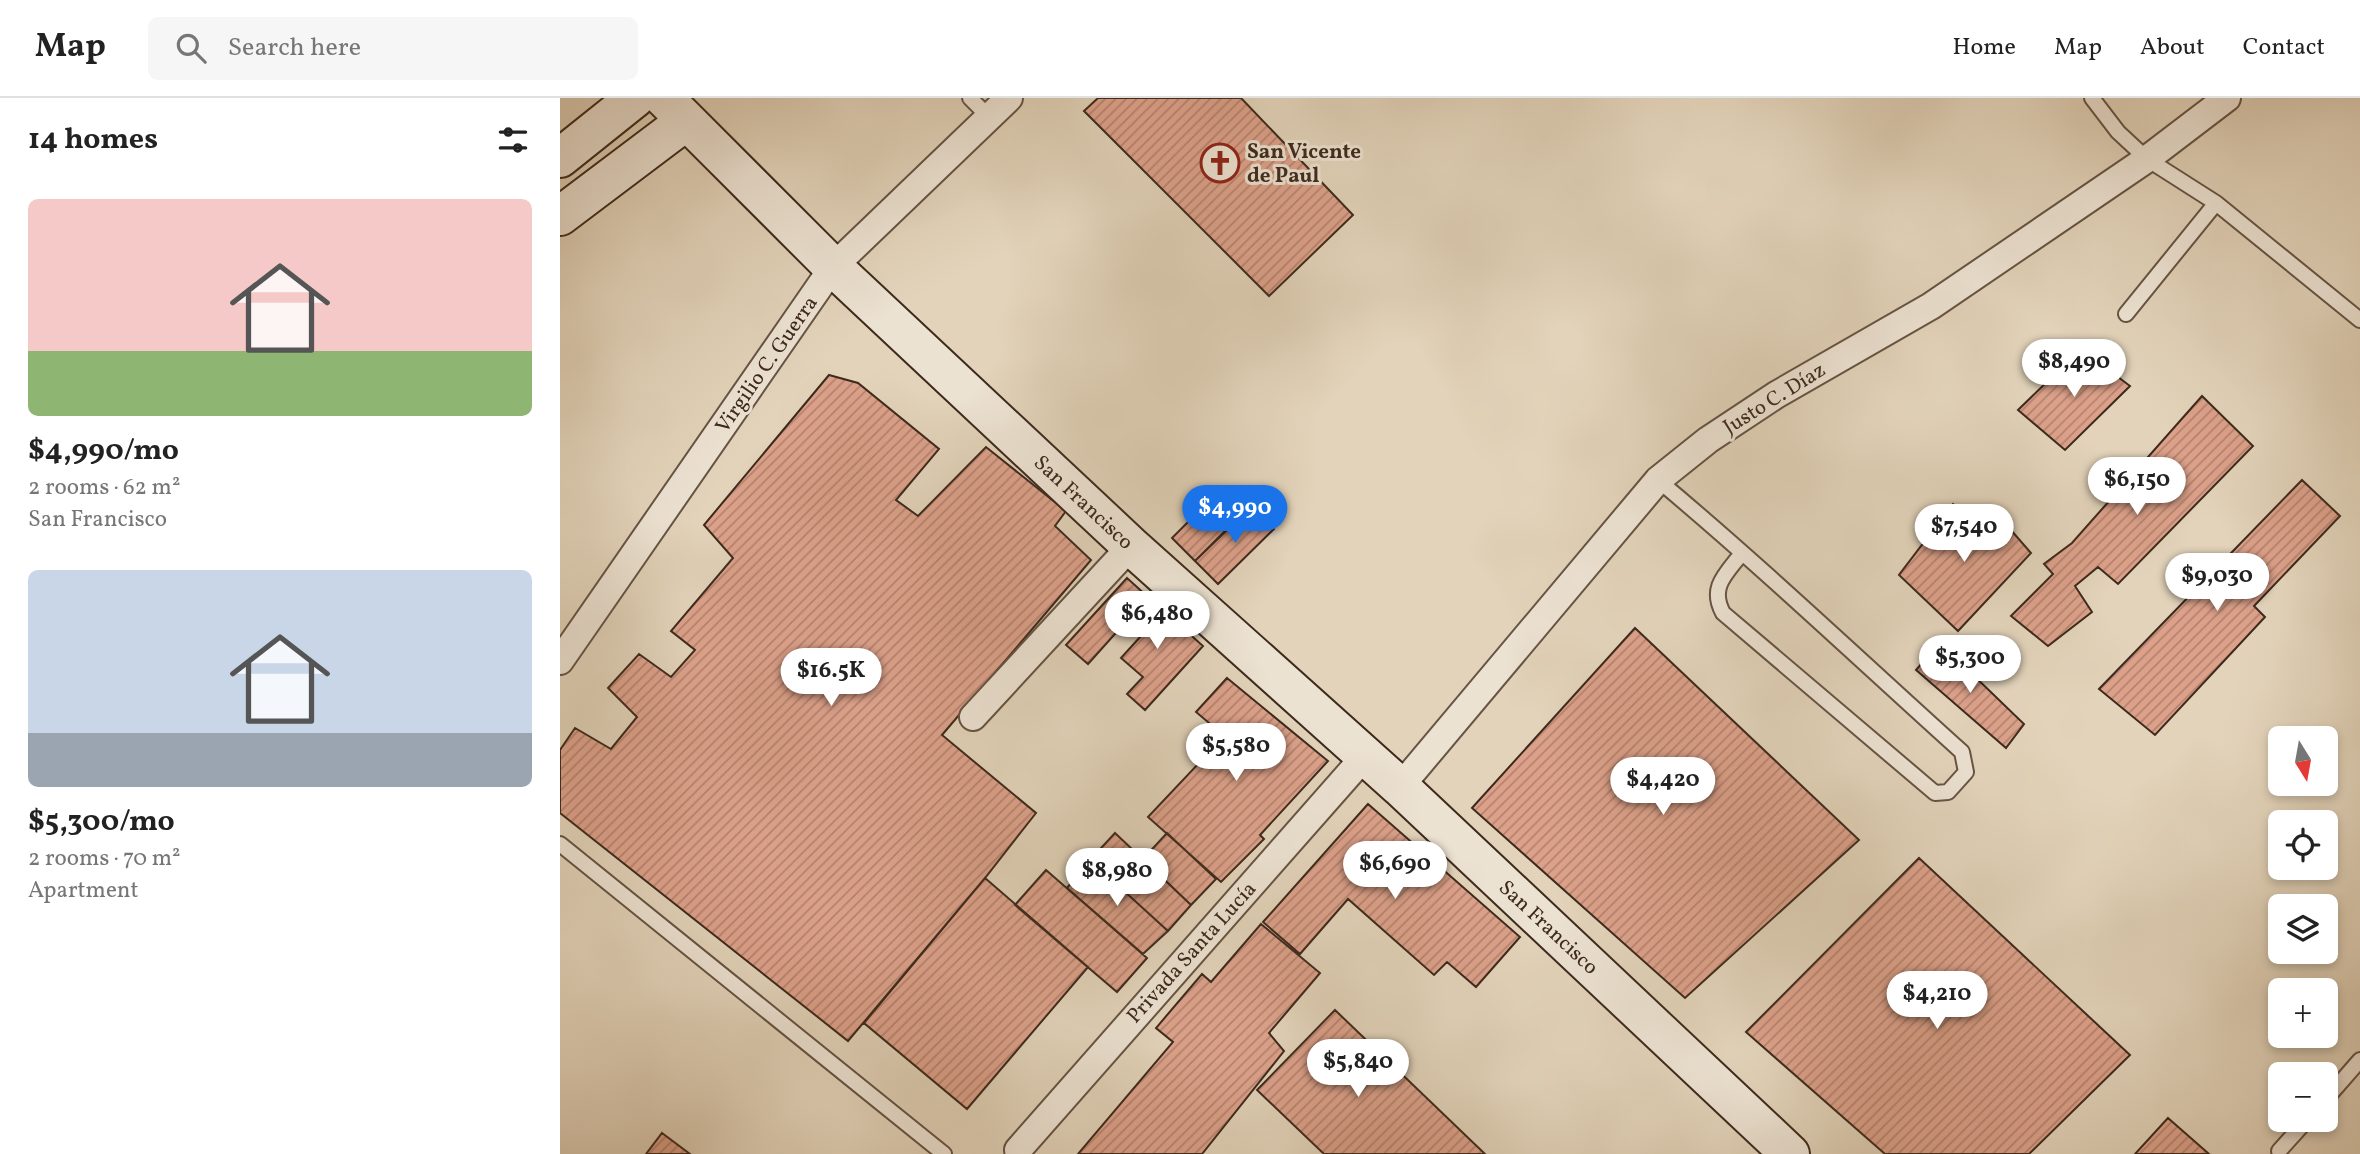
<!DOCTYPE html>
<html lang="en">
<head>
<meta charset="utf-8">
<style>
  :root { --surface:#fff; --page:#f6f6f6; --text:#222; --muted:#767676; --line:#e0e0e0; --accent:#1a73e8 }
  body { margin:0; font-family:Vollkorn,serif; background:var(--page); color:var(--text); height:100vh; display:flex; flex-direction:column; font-size:26px; white-space:nowrap }
  * { box-sizing:border-box; margin:0 }
  p { font-size:23px; color:var(--muted) }
  .icon { flex:none; width:38px; height:38px; fill:none; stroke:currentColor; stroke-width:2; stroke-linecap:round; stroke-linejoin:round }
  .map { position:relative; flex:1; overflow:hidden }
  .details { display:flex; flex-direction:column; background:var(--surface); width:560px }
  .details>* { flex:none }
  .needle { width:46px; rotate:169deg }
  .buttons { position:absolute; left:1708px; top:628px; display:grid; gap:14px }
  .buttons a { display:grid; place-items:center; width:70px; height:70px; border-radius:10px; background:var(--surface); box-shadow:0 4px 10px #0003; font-size:35px }
  .price { position:absolute; translate:-50% -60px; padding:0 16px; border-radius:24px; background:#fff; color:#222; font-size:23px; line-height:46px; filter:drop-shadow(0 2px 4px #0008) }
  .price::after { content:''; position:absolute; left:50%; top:42px; width:21px; height:16px; margin-left:-10px; background:inherit; clip-path:polygon(0 0,100% 0,50% 100%) }
  .price.active { background:var(--accent); color:#fff }
  ul { padding:0; list-style:none }
  li { display:grid; align-content:center; gap:14px; height:371px; padding:0 28px }
  li span { display:grid; place-items:center; height:217px; border-radius:10px; color:#555 }
  li>.icon { margin-inline-start:auto }
  span .icon { width:126px; height:126px; fill:#fffc; stroke-width:1 }
  li b { font-size:30px }
  h2 { display:flex; justify-content:space-between; align-items:center; height:84px; padding:0 28px; font-size:30px }
  header { display:flex; align-items:center; gap:42px; box-sizing:border-box; height:98px; padding:0 35px; background:var(--surface); border-bottom:2px solid var(--line) }
  header strong { font-size:33px }
  nav { display:flex; gap:38px; margin-inline-start:auto; font-size:24px }
  .search { width:490px; height:63px; background:var(--page); display:flex; align-items:center; gap:18px; box-sizing:border-box; padding:0 24px; border-radius:10px; color:var(--muted); font-size:26px }
  main { display:flex; flex:1; min-height:0 }
  .map>svg:first-child { display:block }
</style>
</head>
<body>
<header>
<strong>Map</strong>
<div class="search"><svg class="icon" aria-label="search" viewBox="0 0 24 24"><circle cx="10" cy="10" r="6"/><path d="M15 15l6 6"/></svg>Search here</div>
<nav><a>Home</a><a>Map</a><a>About</a><a>Contact</a></nav>
</header>
<main>
<section class="details">
<h2>14 homes<svg class="icon" aria-label="filters" viewBox="0 0 24 24"><path d="M4 7h16M4 17h16"/><circle cx="9" cy="7" r="2"/><circle cx="15" cy="17" r="2"/></svg></h2>
<ul>
<li><span style="background:linear-gradient(#f6c9c9 70%,#8fb573 0)"><svg class="icon" aria-label="home" viewBox="0 0 24 24"><path d="M3 11l9-7 9 7M6 9v11h12V9"/></svg></span><div><b>$4,990/mo</b><p>2 rooms · 62 m²</p><p>San Francisco</p></div></li>
<li><span style="background:linear-gradient(#c9d6e8 75%,#9aa5b1 0)"><svg class="icon" aria-label="home" viewBox="0 0 24 24"><path d="M3 11l9-7 9 7M6 9v11h12V9"/></svg></span><div><b>$5,300/mo</b><p>2 rooms · 70 m²</p><p>Apartment</p></div></li>
</ul>
</section>
<div class="map">
<svg width="1800" height="1056" viewBox="0 0 1800 1056">
  <defs>
    <pattern id="building-hatch" width="6" height="6" patternUnits="userSpaceOnUse" patternTransform="scale(1.75)"><rect width="6" height="6" fill="#dda18a"/><path d="M-1 1l2-2M0 6l6-6M5 7l2-2" fill="none" stroke="#b48370"/></pattern>
  </defs>
  <rect width="100%" height="100%" fill="#e2d3ba"/>
  <filter id="stains"><feTurbulence type="fractalNoise" baseFrequency=".00286" numOctaves="4"/><feColorMatrix values="0 0 0 0 .2 0 0 0 0 .09 0 0 0 0 .02 0 0 0 .5 -.17"/></filter>
  <radialGradient id="worn" r=".72"><stop offset=".6" stop-color="#630" stop-opacity="0"/><stop offset="1" stop-color="#630" stop-opacity=".3"/></radialGradient>
  <path fill="url(#building-hatch)" stroke="#3d2a1d" stroke-width="2" d="M538 0H681L793 117 709 198 524 13Z
    M1521 251 1570 288 1505 352 1458 312Z
    M269 277 298 285 379 351 336 402 358 418 426 349 506 413 495 428 531 462 382 637 476 715 425 780 288 943 0 715V652L15 630 51 651 77 619 48 590 79 556 111 579 135 552 111 533 173 460 144 427Z
    M1642 298 1693 348 1558 486 1538 469 1515 488 1532 514 1488 548 1451 518 1493 476 1484 466 1512 445Z
    M1742 382 1780 418 1694 508 1705 519 1595 637 1539 591Z
    M661 391 684 414 635 463 612 440Z
    M1393 406 1414 427 1430 408 1471 455 1398 533 1339 477Z
    M692 408 714 431 658 486 635 463Z
    M567 480 588 499 528 566 506 547Z
    M588 499 643 548 585 612 567 596 583 579 561 560 581 538 565 525Z
    M1075 530 1299 742 1125 900 912 710Z
    M1380 545 1464 626 1446 650 1356 572Z
    M667 580 768 663 700 737 704 741 661 784 588 719 640 664 638 661 661 635 636 614Z
    M808 706 960 839 916 889 887 864 874 877 788 801 740 856 703 824Z
    M555 735 631 807 608 833 530 762Z
    M607 735 656 781 631 807 583 761Z
    M1359 760 1570 957 1469 1056H1325L1186 934Z
    M530 762 608 833 583 856 507 790Z
    M486 772 587 860 557 894 455 807Z
    M425 780 528 869 407 1011 304 925Z
    M701 826 760 875 709 935 724 953 642 1056H518L613 944 596 930 642 876 651 884Z
    M775 912 925 1056H764L697 992Z
    M1608 1020 1649 1056H1575Z
    M102 1035 130 1056H86Z"/>
  <g fill="none" stroke-linecap="round" stroke-linejoin="round">
    <defs>
      <path id="lane" d="M410 0 429 19
        M1532 0 1558 34 1587 61 1656 105 1800 222
        M1566 216 1656 105
        M1098 382C1202 469 1301 563 1402 654L1406 674 1388 694 1375 695 1163 515C1149 489 1166 476 1182 455
        M0 746 384 1056
        M1766 1001 1800 962
        M1719 1053 1747 1022"/>
      <path id="street" d="M0 563 273 169 449 0
        M413 619 571 448
        M840 689 1098 382 1148 342 1216 297 1371 208 1587 61 1667 0
        M458 1052 805 658"/>
      <path id="secondary" d="M104 0 273 169 571 448 840 689 1230 1056
        M0 60 75 0
        M0 118 126 23"/>
    </defs>
    <use href="#lane" stroke="#665444" stroke-width="18"/>
    <use href="#street" stroke="#665444" stroke-width="30"/>
    <use href="#secondary" stroke="#3d2a1d" stroke-width="42"/>
    <use href="#lane" stroke="#ece2d2" stroke-width="14"/>
    <use href="#street" stroke="#ece2d2" stroke-width="26"/>
    <use href="#secondary" stroke="#ece2d2" stroke-width="38"/>
  </g>
  <defs>
    <symbol id="church-ring" viewBox="-11 -11 22 22"><circle r="9.5" fill="#ece2d2" stroke="#8f2418" stroke-width="1.5"/><path d="M-1.2-6h2.4v3.5h3.3v2.4h-3.3V6h-2.4V-.1h-3.3v-2.4h3.3Z" fill="#8f2418"/></symbol>
  </defs>
  <g fill-rule="evenodd">
    <use href="#church-ring" x="638" y="43" width="44" height="44"/>
  </g>
  <g text-anchor="middle" stroke-width="6" stroke-linejoin="round" paint-order="stroke">
    <g font-size="21" font-weight="bold" fill="#3d2a1d" stroke="#ece2d2" text-anchor="start">
      <text x="687" y="60">San Vicente<tspan x="687" dy="24">de Paul</tspan></text>
    </g>
    <g font-size="21" fill="#3d2a1d" stroke="#ece2d2">
      <text transform="translate(206 266) rotate(-55)" y="7">Virgilio C. Guerra</text>
      <text transform="translate(1214 300) rotate(-32)" y="7">Justo C. Díaz</text>
      <text transform="translate(524 404) rotate(43)" y="7">San Francisco</text>
      <text transform="translate(989 829) rotate(43)" y="7">San Francisco</text>
      <text transform="translate(631 854) rotate(-48)" y="7">Privada Santa Lucía</text>
    </g>
  </g>
  <rect width="100%" height="100%" filter="url(#stains)"/>
  <rect width="100%" height="100%" fill="url(#worn)"/>
</svg>
<div class="buttons">
<a><svg class="needle" viewBox="-14 -14 28 28"><path d="M0-13l5 13h-10z" fill="#e53935"/><path d="M0 13l5-13h-10z" fill="#767676"/></svg></a>
<a><svg class="icon" aria-label="locate" viewBox="0 0 24 24"><circle cx="12" cy="12" r="6"/><path d="M12 2v4M12 18v4M2 12h4M18 12h4"/></svg></a>
<a><svg class="icon" aria-label="layers" viewBox="0 0 24 24"><path d="M12 4l9 5-9 5-9-5zM3 14l9 5 9-5"/></svg></a>
<a>+</a>
<a>−</a>
</div>
<b class="price" style="left:1514px;top:301px">$8,490</b>
<b class="price" style="left:1577px;top:419px">$6,150</b>
<b class="price active" style="left:675px;top:447px">$4,990</b>
<b class="price" style="left:1404px;top:466px">$7,540</b>
<b class="price" style="left:1657px;top:515px">$9,030</b>
<b class="price" style="left:597px;top:553px">$6,480</b>
<b class="price" style="left:1410px;top:597px">$5,300</b>
<b class="price" style="left:271px;top:610px">$16.5K</b>
<b class="price" style="left:676px;top:685px">$5,580</b>
<b class="price" style="left:1103px;top:719px">$4,420</b>
<b class="price" style="left:835px;top:803px">$6,690</b>
<b class="price" style="left:557px;top:810px">$8,980</b>
<b class="price" style="left:1377px;top:933px">$4,210</b>
<b class="price" style="left:798px;top:1001px">$5,840</b>
</div>
</main>
</body>
</html>
